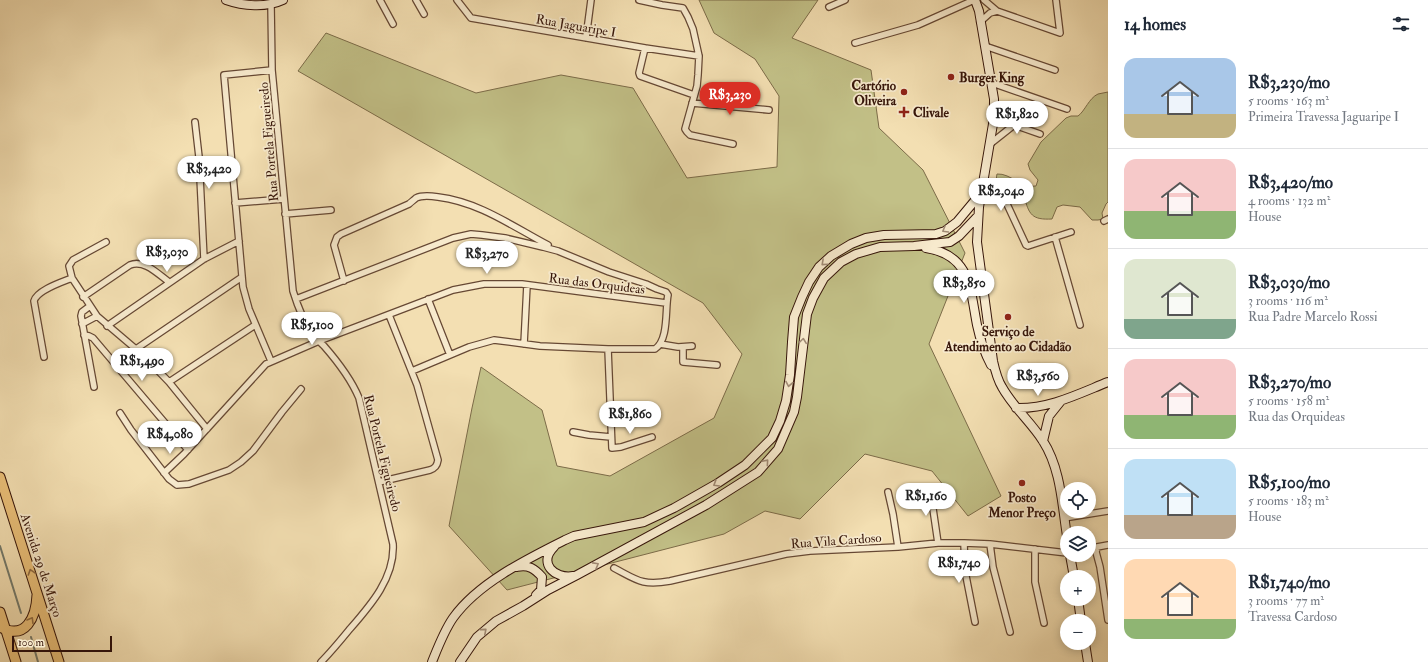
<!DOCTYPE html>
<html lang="en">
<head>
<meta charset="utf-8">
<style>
  :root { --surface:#fff; --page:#f6f6f7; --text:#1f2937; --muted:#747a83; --line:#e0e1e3; --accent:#d93025 }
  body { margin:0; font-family:"IM FELL Double Pica",serif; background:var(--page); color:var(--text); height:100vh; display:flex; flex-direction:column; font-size:15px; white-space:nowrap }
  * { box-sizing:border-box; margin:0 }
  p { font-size:13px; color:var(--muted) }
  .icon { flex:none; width:22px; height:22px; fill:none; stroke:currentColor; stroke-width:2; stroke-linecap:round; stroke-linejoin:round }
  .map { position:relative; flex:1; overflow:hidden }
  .drawer { display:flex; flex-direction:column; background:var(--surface); width:320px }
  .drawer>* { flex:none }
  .tools { position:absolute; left:1060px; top:482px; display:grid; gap:8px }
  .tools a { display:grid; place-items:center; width:36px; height:36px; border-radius:50%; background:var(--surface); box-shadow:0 2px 10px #0003; font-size:20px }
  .scale { position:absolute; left:12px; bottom:10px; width:100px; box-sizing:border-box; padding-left:4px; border:2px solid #37160a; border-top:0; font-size:11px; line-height:14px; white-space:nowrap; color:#37160a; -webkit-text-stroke:3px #f7eacd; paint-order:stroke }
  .price { position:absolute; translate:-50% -34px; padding:0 9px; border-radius:14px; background:#fff; color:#222; font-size:13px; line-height:26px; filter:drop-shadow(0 1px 2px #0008) }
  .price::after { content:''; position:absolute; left:50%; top:24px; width:12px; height:9px; margin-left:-6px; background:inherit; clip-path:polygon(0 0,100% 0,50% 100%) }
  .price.selected { background:var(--accent); color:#fff }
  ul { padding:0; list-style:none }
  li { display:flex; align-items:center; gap:12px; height:100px; padding:0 16px }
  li+li { border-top:1px solid var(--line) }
  li span { display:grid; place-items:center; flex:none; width:112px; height:80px; border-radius:12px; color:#555 }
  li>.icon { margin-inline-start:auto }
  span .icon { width:48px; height:48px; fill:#fffc; stroke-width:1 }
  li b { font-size:17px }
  h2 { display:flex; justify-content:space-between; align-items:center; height:48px; padding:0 16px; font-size:17px }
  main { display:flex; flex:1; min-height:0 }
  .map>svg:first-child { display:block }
</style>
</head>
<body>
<main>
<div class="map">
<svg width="1108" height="662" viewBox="0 0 1108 662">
  <rect width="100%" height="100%" fill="#f3dfb2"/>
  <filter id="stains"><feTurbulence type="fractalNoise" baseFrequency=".005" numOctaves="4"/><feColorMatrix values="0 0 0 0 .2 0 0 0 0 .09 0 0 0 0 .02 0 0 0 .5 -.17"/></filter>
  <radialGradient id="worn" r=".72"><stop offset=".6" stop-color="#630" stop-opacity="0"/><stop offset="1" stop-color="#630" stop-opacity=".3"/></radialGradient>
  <path fill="#c2c087" stroke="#7c6b48" d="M699 0H818L792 38 871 70 879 128 923 170 965 253 929 344 1001 496 968 516 932 471 865 454 800 519 765 511 724 534 507 590 449 526 472 408 481 367 542 410 557 466 610 476 714 418 742 354 703 303 298 71 326 33 476 93 561 75 633 88 687 178 777 167 779 96 755 59 714 33Z
    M1108 92V202L1106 204 1102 213 1103 219 1098 220H1092L1080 207 1063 205 1057 207 1052 219C1032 220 1029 215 1024 196 1012 195 993 190 997 174 1011 173 1021 189 1036 186L1038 180 1030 170 1028 164 1041 142 1066 118 1071 116H1078C1085 111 1089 98 1098 94 1101 93 1105 93 1108 92Z"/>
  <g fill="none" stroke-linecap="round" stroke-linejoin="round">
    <path stroke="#737a6c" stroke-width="2" d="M0 546 21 613
      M31 637 38 662"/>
    <defs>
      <path id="street" d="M380 0 393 24
        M416 0 424 14
        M457 0 471 18 645 48 699 56
        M639 0 662 5 683 8 688 17 693 29 699 56 698 75 697 86 685 129 687 132 690 135 733 144
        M984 0 997 11 1060 33 1056 0
        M271 5 272 70 293 291C297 304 304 322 312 333 315 338 320 342 324 346 338 362 351 379 359 398L393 544C395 578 370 606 349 630 340 641 331 652 321 662
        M829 7 845 0
        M980 22 990 13 997 11
        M586 38 591 0
        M855 43 918 25 974 0
        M985 46 1055 70
        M645 48 639 73 640 76 694 95
        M992 83 1067 109
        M692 103 769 110
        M1000 120 1040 134
        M195 122 199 157 204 259
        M990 144 1014 125
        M983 182 996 184 999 187 1026 245 1028 246 1071 232
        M235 203 284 199
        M285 214 331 210
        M1104 221 1108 219
        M1055 237 1080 325
        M72 278 69 266 73 260 106 242
        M344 281 334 245 337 237 341 234 409 204C411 202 414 200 416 198 422 195 431 196 438 197 479 202 512 226 548 245
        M83 297 130 265C144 259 158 274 169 282
        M296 299 453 238 471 234 482 235 505 238 543 247 558 251 609 272 646 284 657 289 666 292 668 295C665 309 669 340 655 349H608L540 346 494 340 469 347 412 371
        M428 299 450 355
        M90 306 82 312 81 316 94 387
        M82 324 97 316
        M107 326 204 259 239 241
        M84 335 89 336 93 338 188 450
        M524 344 527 285
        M660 344 678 347 692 346
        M683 347V362L717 365
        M136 349 242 277
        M608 349 612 448 621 447 652 437
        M44 357 34 301C37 290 62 282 72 278L97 316 144 356 169 382 207 429
        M271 361 249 309 243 287 224 75 272 70
        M169 382 255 325
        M120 413 131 430 169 479 177 485 189 484 229 470 241 462 253 451 282 412 301 389
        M610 416 649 415
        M573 432 589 435 611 437
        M164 473 184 454 266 364 319 341 453 290 484 284H522L666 303
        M379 482 430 470C435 468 437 466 438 460L417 385 389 315
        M927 489 932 502 938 543
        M888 492 893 514 898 547
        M1064 518 1108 511
        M964 543 965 571 975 622
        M990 544 993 567 1010 632
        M1108 545 1097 547 1096 552 1100 567 1108 620
        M1035 549V582L1044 623
        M614 568C637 580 642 586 670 581L786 554 810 551 898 547 938 543H964L990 544 1067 553"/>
      <path id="secondary" d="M226 0C243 6 266 8 283 0
        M975 0 979 11 994 99V118L979 207 977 242 993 361C995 370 997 379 1002 387 1013 407 1031 422 1043 441 1061 469 1062 505 1067 536
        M926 248C971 255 970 289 977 325 980 339 984 352 991 365
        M1016 408C1049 409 1078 394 1108 382
        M1043 441 1049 416 1061 401
        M554 547C538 563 554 579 573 576
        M1070 555 1074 577
        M517 567C528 564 535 569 542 577L541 590 536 595
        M1078 599 1081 621
        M1085 643 1088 662
        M432 662C438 647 444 631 453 618 478 583 527 559 565 540L574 536 644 522 674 508 718 483 745 465 772 438 780 421 786 401 790 375 792 342 794 317 802 297 809 282 819 267 831 256 851 244 866 238 884 235 936 234 945 231 957 222 982 192
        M460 662 477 637 496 621 523 606 548 590 577 575 706 505 758 472 778 449 794 412 797 397 807 314 813 298 824 278 841 262 856 254 880 247 914 246 950 242 959 236 978 216"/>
      <path id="primary" d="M0 477 59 662
        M0 612 16 662
        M0 627C26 641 36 617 37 595"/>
    </defs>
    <use href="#street" stroke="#664834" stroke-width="8"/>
    <use href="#secondary" stroke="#37160a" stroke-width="10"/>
    <use href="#primary" stroke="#37160a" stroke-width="11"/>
    <use href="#street" stroke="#f7eacd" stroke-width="5.5"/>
    <use href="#secondary" stroke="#f7eacd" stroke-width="8"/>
    <use href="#primary" stroke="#eac079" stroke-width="9"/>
  </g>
  <defs><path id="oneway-chevron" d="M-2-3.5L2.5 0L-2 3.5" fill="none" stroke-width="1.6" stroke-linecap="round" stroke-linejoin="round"/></defs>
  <g stroke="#a18b75">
    <use href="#oneway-chevron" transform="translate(945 230) rotate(150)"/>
    <use href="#oneway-chevron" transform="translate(824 263) rotate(138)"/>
    <use href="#oneway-chevron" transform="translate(803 341) rotate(-83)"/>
    <use href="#oneway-chevron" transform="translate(789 384) rotate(100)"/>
    <use href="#oneway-chevron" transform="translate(766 462) rotate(-49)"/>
    <use href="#oneway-chevron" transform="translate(716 484) rotate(149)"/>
    <use href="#oneway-chevron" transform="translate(596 565) rotate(-29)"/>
    <use href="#oneway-chevron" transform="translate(484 631) rotate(-41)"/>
  </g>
  <g stroke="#906b42">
    <use href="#oneway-chevron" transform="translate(31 572) rotate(-108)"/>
    <use href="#oneway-chevron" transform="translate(31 620) rotate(-59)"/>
  </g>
  <g fill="#8f2418" stroke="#f7eacd" stroke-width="1.5">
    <circle cx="951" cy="77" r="4"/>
    <circle cx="904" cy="92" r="4"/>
    <path d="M902 106h4v4h4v4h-4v4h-4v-4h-4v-4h4z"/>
    <circle cx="1008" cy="317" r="4"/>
    <circle cx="1022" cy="483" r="4"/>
  </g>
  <g text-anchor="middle" stroke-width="3.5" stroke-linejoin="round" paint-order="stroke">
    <g font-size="13" fill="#37160a" stroke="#f7eacd">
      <text transform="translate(576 25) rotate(10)" y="5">Rua Jaguaripe I</text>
      <text transform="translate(268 142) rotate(-95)" y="5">Rua Portela Figueiredo</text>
      <text transform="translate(597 283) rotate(7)" y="5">Rua das Orquideas</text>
      <text transform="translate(383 453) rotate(76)" y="5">Rua Portela Figueiredo</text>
      <text transform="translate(836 540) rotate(-4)" y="5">Rua Vila Cardoso</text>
      <text transform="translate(42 565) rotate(72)" y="5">Avenida 29 de Março</text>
    </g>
    <g font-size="13" font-weight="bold" fill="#37160a" stroke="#f7eacd" text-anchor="start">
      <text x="959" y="82">Burger King</text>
      <text x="896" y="90" text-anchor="end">Cartório<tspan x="896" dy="15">Oliveira</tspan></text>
      <text x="913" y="117">Clivale</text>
      <text x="1008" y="336" text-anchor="middle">Serviço de<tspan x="1008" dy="15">Atendimento ao Cidadão</tspan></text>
      <text x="1022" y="502" text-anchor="middle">Posto<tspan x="1022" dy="15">Menor Preço</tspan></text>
    </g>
  </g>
  <rect width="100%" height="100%" filter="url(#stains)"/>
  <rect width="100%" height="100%" fill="url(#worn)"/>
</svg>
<div class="tools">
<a><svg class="icon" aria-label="locate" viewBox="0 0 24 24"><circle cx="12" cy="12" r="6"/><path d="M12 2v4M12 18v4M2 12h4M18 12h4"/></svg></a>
<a><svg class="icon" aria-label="layers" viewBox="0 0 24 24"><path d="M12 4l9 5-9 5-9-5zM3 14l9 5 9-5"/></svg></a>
<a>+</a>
<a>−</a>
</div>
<div class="scale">100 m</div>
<b class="price selected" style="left:730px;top:116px">R$3,230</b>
<b class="price" style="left:1017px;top:135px">R$1,820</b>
<b class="price" style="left:209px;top:190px">R$3,420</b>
<b class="price" style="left:1001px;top:212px">R$2,040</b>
<b class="price" style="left:167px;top:273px">R$3,030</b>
<b class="price" style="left:487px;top:275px">R$3,270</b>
<b class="price" style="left:964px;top:304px">R$3,850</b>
<b class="price" style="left:312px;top:346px">R$5,100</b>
<b class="price" style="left:142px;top:382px">R$1,490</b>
<b class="price" style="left:1038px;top:397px">R$3,560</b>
<b class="price" style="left:630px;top:435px">R$1,860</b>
<b class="price" style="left:170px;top:455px">R$4,080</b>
<b class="price" style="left:926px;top:517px">R$1,160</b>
<b class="price" style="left:959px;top:584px">R$1,740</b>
</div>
<section class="drawer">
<h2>14 homes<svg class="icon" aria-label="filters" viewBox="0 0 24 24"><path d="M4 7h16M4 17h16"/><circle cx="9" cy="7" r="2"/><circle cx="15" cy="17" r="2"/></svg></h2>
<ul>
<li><span style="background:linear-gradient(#a9c7e8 70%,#c2b280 0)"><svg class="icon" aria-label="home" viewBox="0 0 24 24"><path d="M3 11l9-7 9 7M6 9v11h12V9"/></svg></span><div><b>R$3,230/mo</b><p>5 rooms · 163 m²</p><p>Primeira Travessa Jaguaripe I</p></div></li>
<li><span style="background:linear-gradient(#f6c9c9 65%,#8fb573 0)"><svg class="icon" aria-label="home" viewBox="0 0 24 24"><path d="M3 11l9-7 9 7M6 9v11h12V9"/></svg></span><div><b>R$3,420/mo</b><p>4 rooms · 132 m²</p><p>House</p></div></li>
<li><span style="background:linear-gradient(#dfe7d0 75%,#7fa58c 0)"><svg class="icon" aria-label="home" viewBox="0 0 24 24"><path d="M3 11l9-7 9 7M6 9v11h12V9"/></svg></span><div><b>R$3,030/mo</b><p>3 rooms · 116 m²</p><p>Rua Padre Marcelo Rossi</p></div></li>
<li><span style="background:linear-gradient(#f6c9c9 70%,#8fb573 0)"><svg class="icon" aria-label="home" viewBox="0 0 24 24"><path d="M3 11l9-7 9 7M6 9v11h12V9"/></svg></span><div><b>R$3,270/mo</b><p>5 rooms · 158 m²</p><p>Rua das Orquideas</p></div></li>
<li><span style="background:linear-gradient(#bfe0f5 70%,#b9a48a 0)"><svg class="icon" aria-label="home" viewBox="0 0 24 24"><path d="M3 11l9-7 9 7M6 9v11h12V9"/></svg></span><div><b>R$5,100/mo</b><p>5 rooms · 183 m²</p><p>House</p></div></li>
<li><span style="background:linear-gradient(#ffd9b3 75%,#8fb573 0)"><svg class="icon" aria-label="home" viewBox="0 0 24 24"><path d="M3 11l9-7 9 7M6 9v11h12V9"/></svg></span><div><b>R$1,740/mo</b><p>3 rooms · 77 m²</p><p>Travessa Cardoso</p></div></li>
</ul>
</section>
</main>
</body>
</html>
